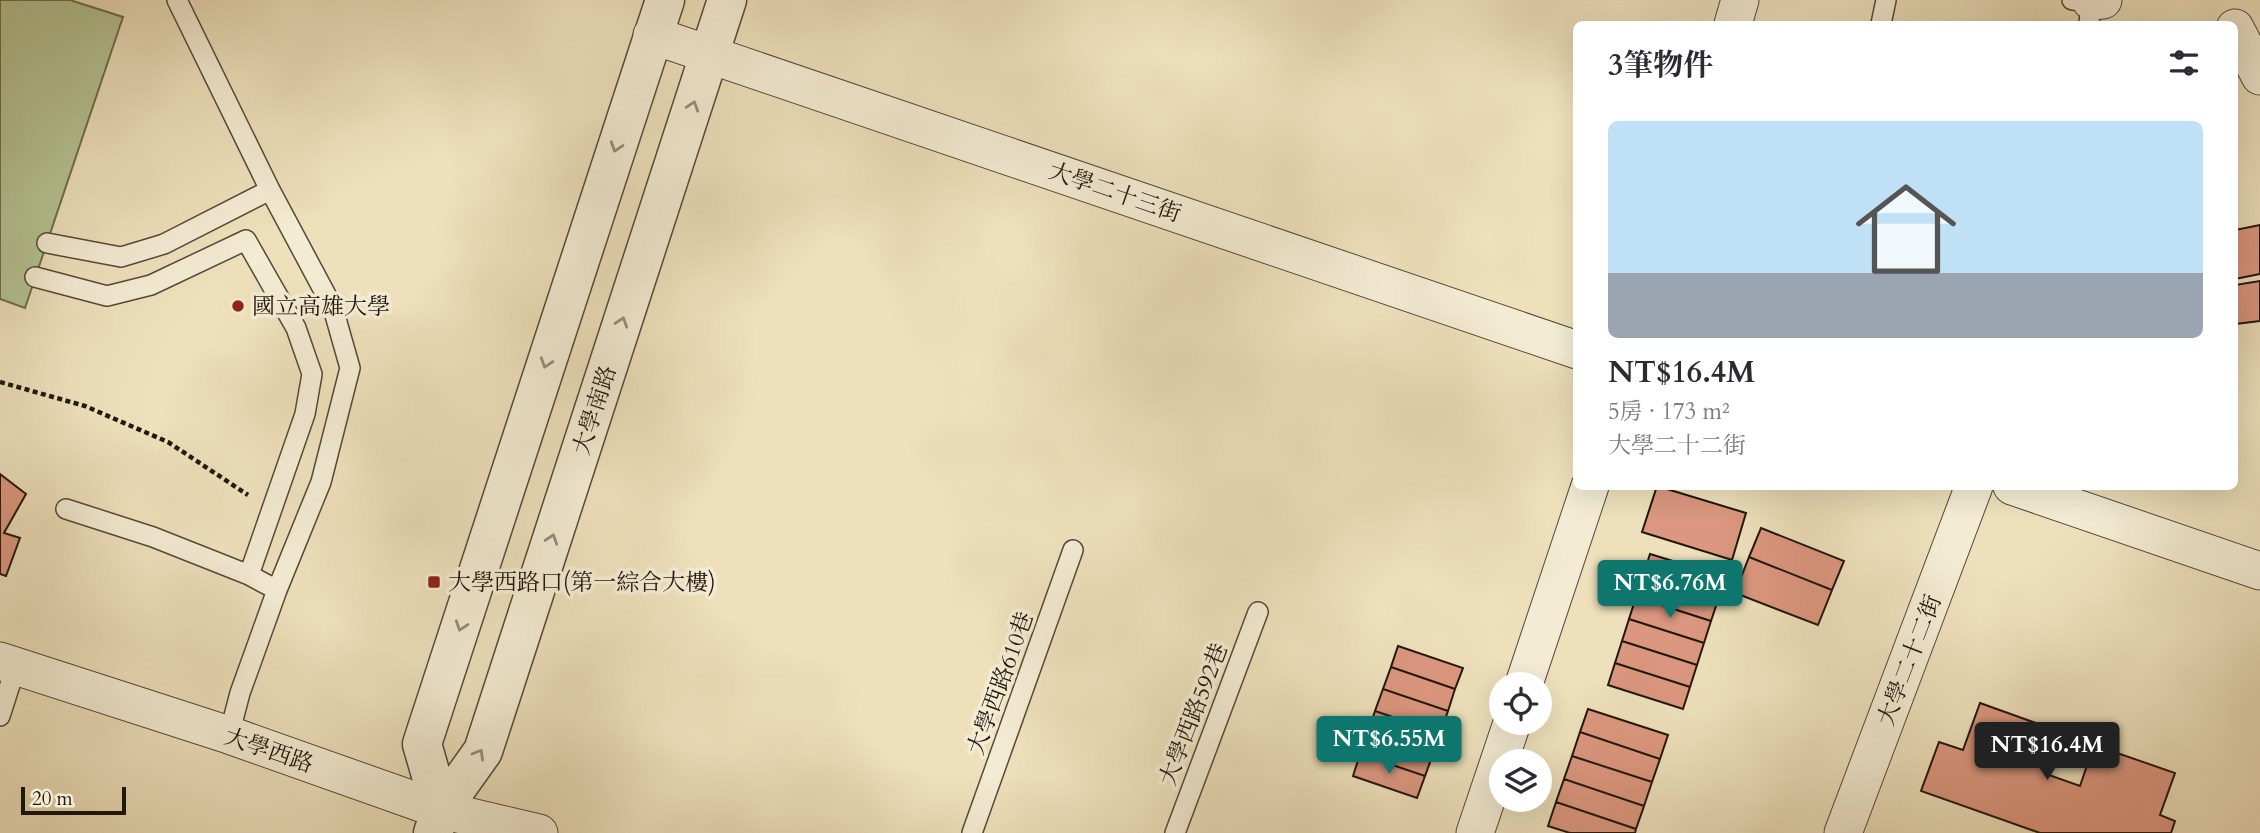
<!DOCTYPE html>
<html lang="zh-TW">
<head>
<meta charset="utf-8">
<style>
  :root { --surface:#fff; --page:#f7f7f7; --text:#2b2b33; --muted:#7c7c81; --line:#e1e1e2; --accent:#0f766e }
  body { margin:0; font-family:Cardo,"Noto Serif TC",serif; background:var(--page); color:var(--text); height:100vh; display:flex; flex-direction:column; font-size:26px; white-space:nowrap }
  * { box-sizing:border-box; margin:0 }
  p { font-size:23px; color:var(--muted) }
  .icon { flex:none; width:38px; height:38px; fill:none; stroke:currentColor; stroke-width:2; stroke-linecap:round; stroke-linejoin:round }
  .map { position:relative; flex:1; overflow:hidden }
  .drawer { position:absolute; left:1573px; top:21px; width:665px; height:469px; display:flex; flex-direction:column; background:var(--surface); border-radius:10px; box-shadow:0 7px 28px #0002 }
  .drawer>* { flex:none }
  .fabs { position:absolute; left:1489px; top:672px; display:grid; gap:14px }
  .fabs a { display:grid; place-items:center; width:63px; height:63px; border-radius:50%; background:var(--surface); box-shadow:0 7px 28px #0002; font-size:35px }
  .scale { position:absolute; left:21px; bottom:18px; width:105px; box-sizing:border-box; padding-left:7px; border:4px solid #22170d; border-top:0; font-size:19px; line-height:24px; white-space:nowrap; color:#22170d; -webkit-text-stroke:5px #f3ebd3; paint-order:stroke }
  .price { position:absolute; translate:-50% -60px; padding:0 16px; border-radius:7px; background:var(--accent); color:#fff; font-size:23px; line-height:46px; filter:drop-shadow(0 2px 4px #0008) }
  .price::after { content:''; position:absolute; left:50%; top:42px; width:21px; height:16px; margin-left:-10px; background:inherit; clip-path:polygon(0 0,100% 0,50% 100%) }
  .price.current { background:#222; color:#fff }
  ul { padding:0; list-style:none }
  li { display:grid; align-content:center; gap:14px; height:371px; padding:0 35px }
  li+li { border-top:2px solid var(--line) }
  li span { display:grid; place-items:center; height:217px; border-radius:10px; color:#555 }
  li>.icon { margin-inline-start:auto }
  span .icon { width:126px; height:126px; fill:#fffc; stroke-width:1 }
  li b { font-size:30px }
  h2 { display:flex; justify-content:space-between; align-items:center; height:84px; padding:0 35px; font-size:30px }
  .map>svg:first-child { display:block }
</style>
</head>
<body>
<div class="map">
<svg width="2260" height="833" viewBox="0 0 2260 833">
  <rect width="100%" height="100%" fill="#ede0bb"/>
  <filter id="stains"><feTurbulence type="fractalNoise" baseFrequency=".00286" numOctaves="4"/><feColorMatrix values="0 0 0 0 .2 0 0 0 0 .09 0 0 0 0 .02 0 0 0 .5 -.17"/></filter>
  <radialGradient id="worn" r=".72"><stop offset=".6" stop-color="#630" stop-opacity="0"/><stop offset="1" stop-color="#630" stop-opacity=".3"/></radialGradient>
  <path fill="#b5c392" stroke="#6c6d50" stroke-width="2" d="M0 0H70L123 17 25 308 0 299Z"/>
  <path fill="#db977f" stroke="#22170d" stroke-width="2" d="M2260 225V274L2235 279V230Z
    M2260 281V321L2235 324V285Z
    M0 474 26 494 4 533 20 538 6 576 0 574Z
    M1657 486 1746 513 1732 560 1642 532Z
    M1761 528 1844 561 1832 590 1749 557Z
    M1650 554 1725 577 1718 600 1643 576Z
    M1749 557 1832 590 1818 625 1735 593Z
    M1643 576 1718 600 1711 621 1636 597Z
    M1636 597 1711 621 1704 643 1629 619Z
    M1629 619 1704 643 1697 665 1622 641Z
    M1622 641 1697 665 1690 687 1615 663Z
    M1398 646 1463 668 1455 689 1391 667Z
    M1615 663 1690 687 1683 709 1608 685Z
    M1391 667 1455 689 1448 711 1383 689Z
    M1383 689 1448 711 1440 733 1375 711Z
    M1980 703 2061 732 2046 774 2080 786 2094 745 2175 773 2160 815 2175 821 2171 833H2040L1921 791 1939 742 1963 750Z
    M1588 709 1668 735 1660 759 1580 732Z
    M1375 711 1440 733 1433 754 1368 732Z
    M1368 732 1433 754 1425 776 1360 754Z
    M1580 732 1660 759 1652 782 1572 756Z
    M1360 754 1425 776 1417 798 1353 776Z
    M1572 756 1652 782 1644 806 1564 779Z
    M1564 779 1644 806 1636 829 1556 802Z
    M1556 802 1636 829 1635 833H1570L1548 826Z"/>
  <g fill="none" stroke-linecap="round" stroke-linejoin="round">
    <defs>
      <path id="service" d="M177 0 270 190 333 308 350 368 321 482 277 590 240 693 229 735
        M2072 0 2091 1 2089 24
        M1881 24 1886 0
        M47 243 121 257 164 244 270 190
        M35 277 107 296 151 285 246 240 296 328 312 374 305 414 249 575 277 590
        M66 509 153 537 249 575
        M0 716 16 666
        M972 833 1073 550
        M1175 833 1258 612"/>
      <path id="minor" d="M2091 1 2103 0
        M1733 24 1740 0
        M2235 28 2260 76
        M652 35 1577 350
        M2012 486 2260 571
        M0 661 229 735 441 810 539 833
        M1524 684 1590 486
        M1475 833 1512 723
        M1843 833 1974 486"/>
      <path id="tertiary" d="M441 810 422 744 665 0
        M433 833 441 810 483 751 727 0"/>
    </defs>
    <use href="#service" stroke="#554938" stroke-width="22"/>
    <use href="#minor" stroke="#554938" stroke-width="39"/>
    <use href="#tertiary" stroke="#554938" stroke-width="41"/>
    <path stroke="#22170d" stroke-width="4.5" stroke-dasharray="5 3.5" stroke-linecap="butt" d="M0 382 85 406 168 442 248 495"/>
    <use href="#service" stroke="#f3ebd3" stroke-width="19"/>
    <use href="#minor" stroke="#f3ebd3" stroke-width="37"/>
    <use href="#tertiary" stroke="#f3ebd3" stroke-width="38"/>
  </g>
  <defs><path id="oneway-chevron" d="M-2-3.5L2.5 0L-2 3.5" fill="none" stroke-width="1.6" stroke-linecap="round" stroke-linejoin="round" transform="scale(1.75)"/></defs>
  <g stroke="#958c7a">
    <use href="#oneway-chevron" transform="translate(693 106) rotate(-72)"/>
    <use href="#oneway-chevron" transform="translate(616 147) rotate(108)"/>
    <use href="#oneway-chevron" transform="translate(622 322) rotate(-72)"/>
    <use href="#oneway-chevron" transform="translate(546 363) rotate(108)"/>
    <use href="#oneway-chevron" transform="translate(552 539) rotate(-72)"/>
    <use href="#oneway-chevron" transform="translate(461 626) rotate(108)"/>
    <use href="#oneway-chevron" transform="translate(479 754) rotate(-60)"/>
  </g>
  <g fill="#8f2418" stroke="#f3ebd3" stroke-width="2.5">
    <circle cx="238" cy="306" r="7"/>
    <rect x="427" y="575" width="14" height="14" rx="3.5"/>
  </g>
  <g text-anchor="middle" stroke-width="7" stroke-linejoin="round" paint-order="stroke">
    <g font-size="23" fill="#22170d" stroke="#f3ebd3">
      <text transform="translate(1115 192) rotate(19)" y="8">大學二十三街</text>
      <text transform="translate(594 410) rotate(-72)" y="8">大學南路</text>
      <text transform="translate(1909 660) rotate(-69)" y="8">大學二十二街</text>
      <text transform="translate(1000 683) rotate(-70)" y="8">大學西路610巷</text>
      <text transform="translate(1193 714) rotate(-69)" y="8">大學西路592巷</text>
      <text transform="translate(269 750) rotate(19)" y="8">大學西路</text>
    </g>
    <g font-size="23" fill="#22170d" stroke="#f3ebd3" text-anchor="start">
      <text x="252" y="314">國立高雄大學</text>
      <text x="448" y="590">大學西路口(第一綜合大樓)</text>
    </g>
  </g>
  <rect width="100%" height="100%" filter="url(#stains)"/>
  <rect width="100%" height="100%" fill="url(#worn)"/>
</svg>
<div class="fabs">
<a><svg class="icon" aria-label="locate" viewBox="0 0 24 24"><circle cx="12" cy="12" r="6"/><path d="M12 2v4M12 18v4M2 12h4M18 12h4"/></svg></a>
<a><svg class="icon" aria-label="layers" viewBox="0 0 24 24"><path d="M12 4l9 5-9 5-9-5zM3 14l9 5 9-5"/></svg></a>
</div>
<div class="scale">20 m</div>
<b class="price" style="left:1670px;top:620px">NT$6.76M</b>
<b class="price" style="left:1389px;top:776px">NT$6.55M</b>
<b class="price current" style="left:2047px;top:782px">NT$16.4M</b>
<section class="drawer">
<h2>3筆物件<svg class="icon" aria-label="filters" viewBox="0 0 24 24"><path d="M4 7h16M4 17h16"/><circle cx="9" cy="7" r="2"/><circle cx="15" cy="17" r="2"/></svg></h2>
<ul>
<li><span style="background:linear-gradient(#bfe0f5 70%,#9aa5b1 0)"><svg class="icon" aria-label="home" viewBox="0 0 24 24"><path d="M3 11l9-7 9 7M6 9v11h12V9"/></svg></span><div><b>NT$16.4M</b><p>5房 · 173 m²</p><p>大學二十二街</p></div></li>
</ul>
</section>
</div>
</body>
</html>
